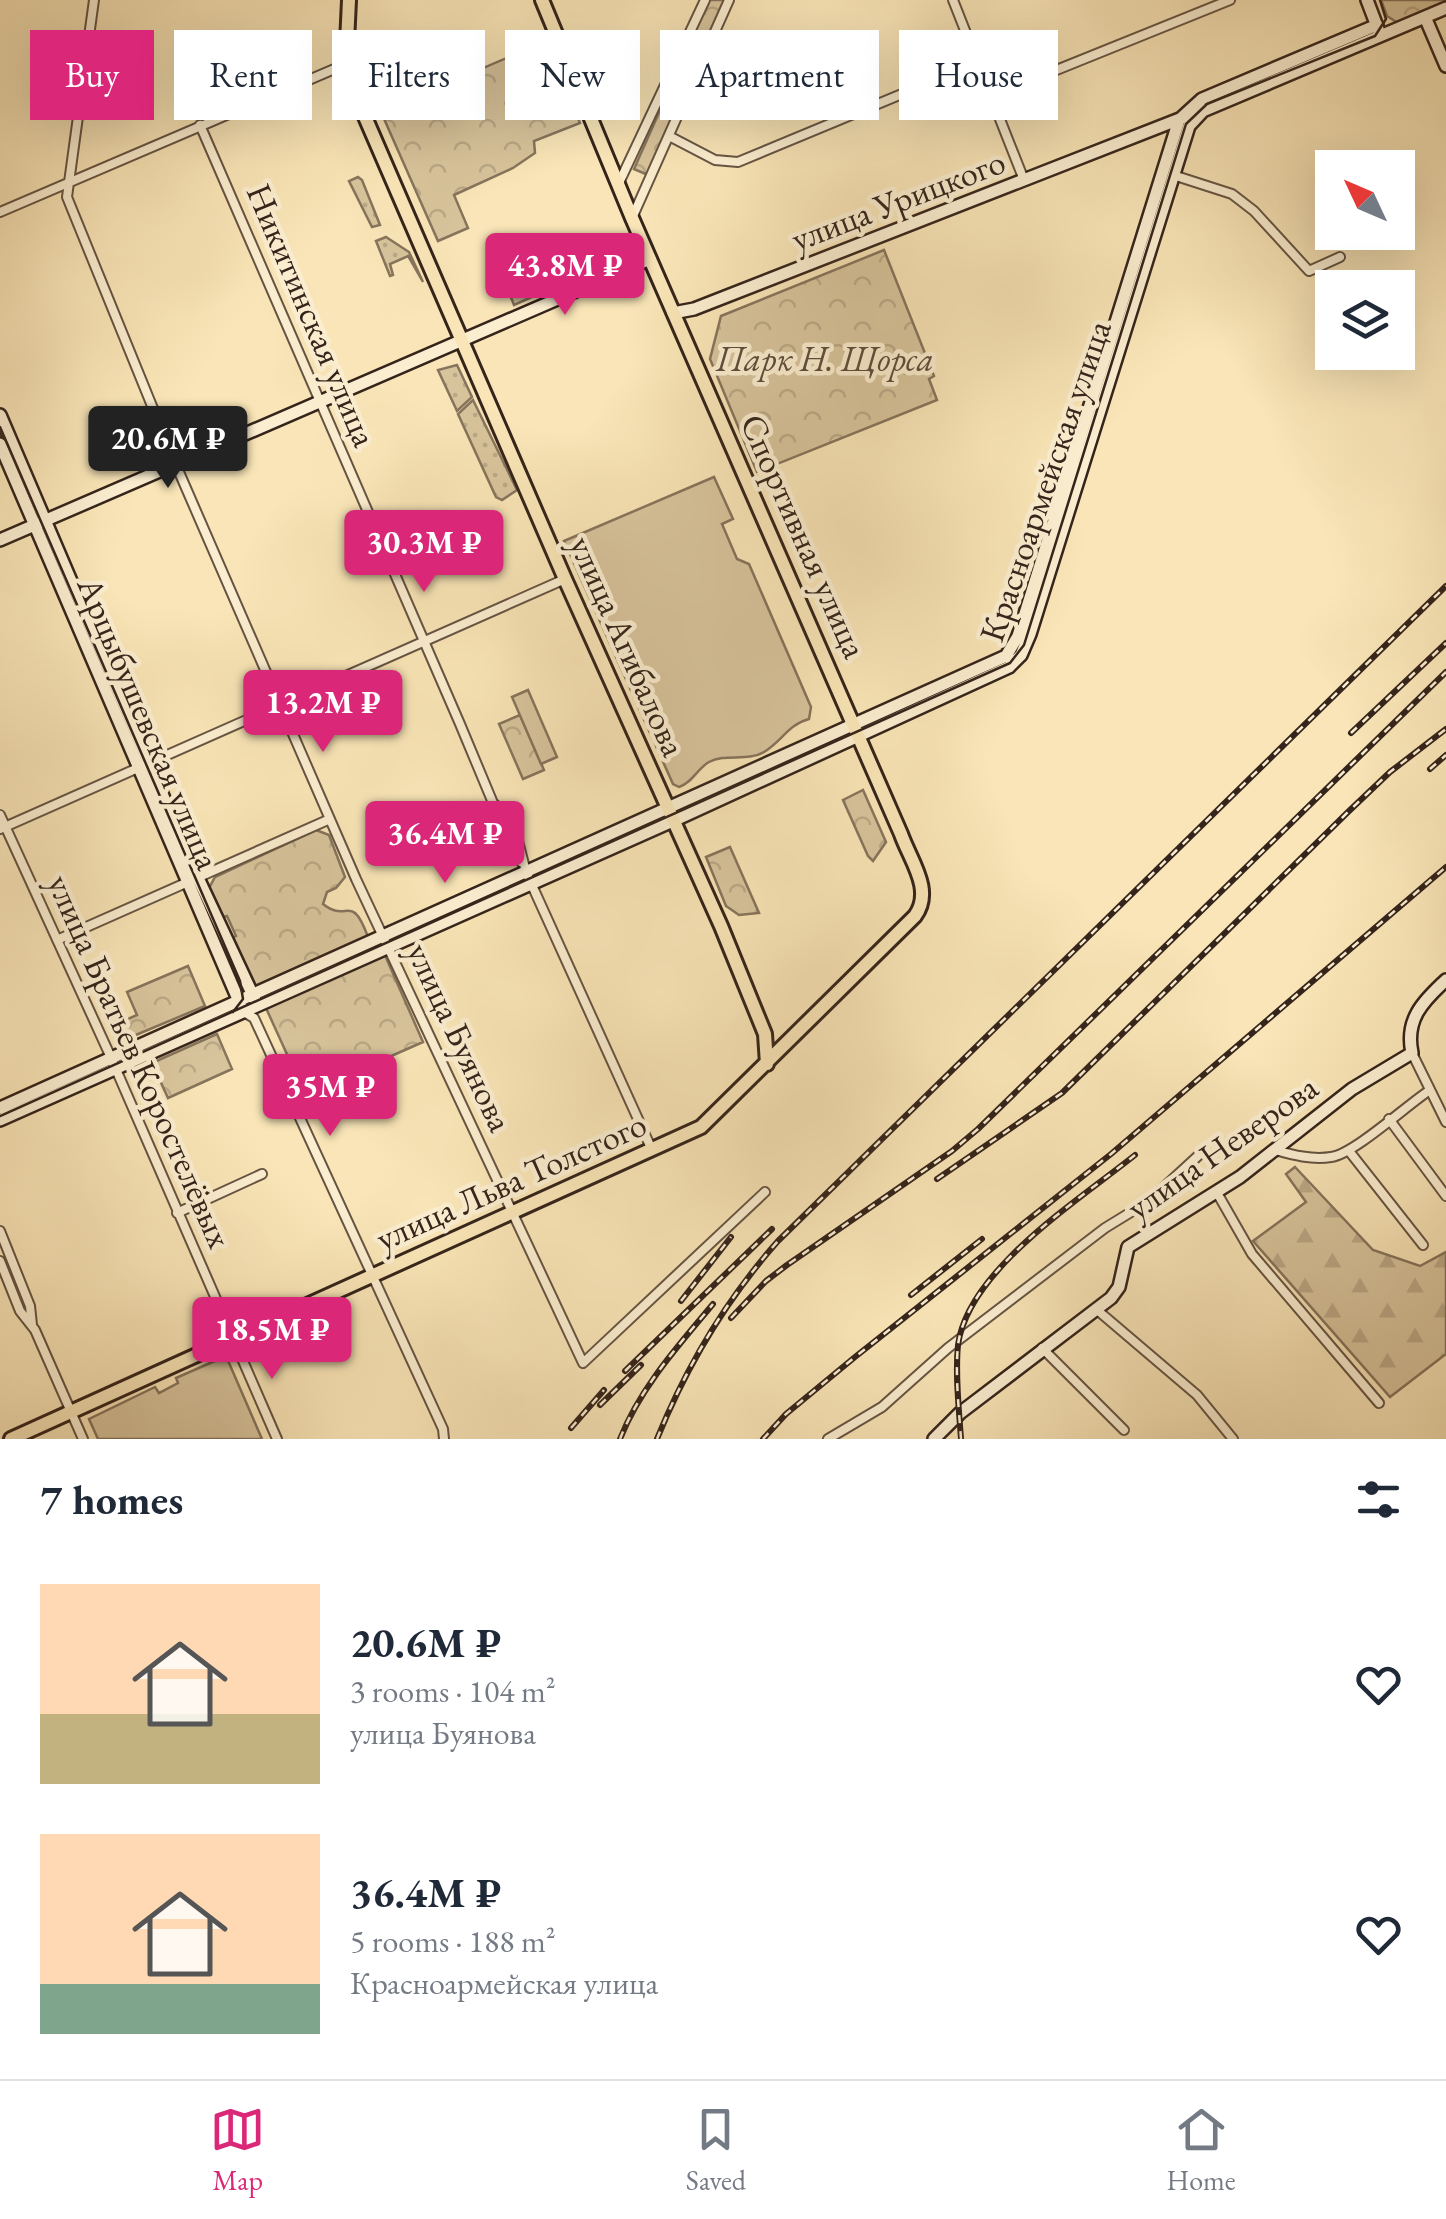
<!DOCTYPE html>
<html lang="en">
<head>
<meta charset="utf-8">
<style>
  :root { --surface:#fff; --page:#f6f6f7; --text:#1f2937; --muted:#747a83; --line:#e0e1e3; --accent:#db2777 }
  body { margin:0; font-family:"EB Garamond",serif; background:var(--page); color:var(--text); height:100vh; display:flex; flex-direction:column; font-size:38px; white-space:nowrap }
  * { box-sizing:border-box; margin:0 }
  p { font-size:32px; color:var(--muted) }
  .icon { flex:none; width:55px; height:55px; fill:none; stroke:currentColor; stroke-width:2; stroke-linecap:round; stroke-linejoin:round }
  .map { position:relative; height:1439px; overflow:hidden }
  .drawer { display:flex; flex-direction:column; background:var(--surface); flex:1 }
  .drawer>* { flex:none }
  .banner { position:absolute; left:30px; top:30px; width:1388px; height:90px; display:flex; gap:20px }
  .needle { width:65px; rotate:314deg }
  .buttons { position:absolute; left:1315px; top:150px; display:grid; gap:20px }
  .buttons a { display:grid; place-items:center; width:100px; height:100px; border-radius:0px; background:var(--surface); box-shadow:0 10px 40px #0002; font-size:50px }
  .price { position:absolute; translate:-50% -85px; padding:0 22px; border-radius:10px; background:var(--accent); color:#fff; font-size:32px; line-height:65px; filter:drop-shadow(0 2px 5px #0008) }
  .price::after { content:''; position:absolute; left:50%; top:60px; width:30px; height:22px; margin-left:-15px; background:inherit; clip-path:polygon(0 0,100% 0,50% 100%) }
  .price.current { background:#222; color:#fff }
  ul { padding:0; list-style:none }
  li { display:flex; align-items:center; gap:30px; height:250px; padding:0 40px }
  li span { display:grid; place-items:center; flex:none; width:280px; height:200px; border-radius:0px; color:#555 }
  li>.icon { margin-inline-start:auto }
  span .icon { width:120px; height:120px; fill:#fffc; stroke-width:1 }
  li b { font-size:42px }
  h2 { display:flex; justify-content:space-between; align-items:center; height:120px; padding:0 40px; font-size:42px }
  .chip { padding:0 35px; border-radius:0px; background:var(--surface); box-shadow:0 10px 40px #0002; font-size:35px; line-height:90px }
  .chip.current { background:var(--accent); color:#fff }
  .dock { display:flex; justify-content:space-around; align-items:center; height:140px; border-top:2px solid var(--line); background:var(--surface); font-size:28px; color:var(--muted) }
  .dock a { display:grid; justify-items:center; gap:5px }
  .dock .current { color:var(--accent) }
  .map>svg:first-child { display:block }
</style>
</head>
<body>
<div class="map">
<svg width="1446" height="1439" viewBox="0 0 1446 1439">
  <defs>
    <pattern id="grass-dots" width="8" height="8" patternUnits="userSpaceOnUse" patternTransform="scale(2.5)"><rect width="8" height="8" fill="#d8c49c"/><path d="M2 2h.1M6 6h.1" fill="none" stroke="#baa886" stroke-width="1.8" stroke-linecap="round"/></pattern>
    <pattern id="forest-firs" width="22" height="20" patternUnits="userSpaceOnUse" patternTransform="scale(2.5)"><rect width="22" height="20" fill="#d8c49c"/><path d="M5 1l3.5 6h-7zM16 11l3.5 6h-7z" fill="#baa886"/></pattern>
    <pattern id="park-crowns" width="20" height="18" patternUnits="userSpaceOnUse" patternTransform="scale(2.5)"><rect width="20" height="18" fill="#d8c49c"/><path d="M2 6a3 3 0 1 1 6 0M12 15a3 3 0 1 1 6 0" fill="none" stroke="#baa886"/></pattern>
  </defs>
  <rect width="100%" height="100%" fill="#f9e5b7"/>
  <filter id="stains"><feTurbulence type="fractalNoise" baseFrequency=".002" numOctaves="4"/><feColorMatrix values="0 0 0 0 .2 0 0 0 0 .09 0 0 0 0 .02 0 0 0 .5 -.17"/></filter>
  <radialGradient id="worn" r=".72"><stop offset=".6" stop-color="#630" stop-opacity="0"/><stop offset="1" stop-color="#630" stop-opacity=".3"/></radialGradient>
  <path fill="url(#grass-dots)" stroke="#86745c" stroke-width="2.5" d="M358 177 362 180 380 225 372 227 349 181Z
    M386 237 409 252 423 282 408 256 390 264 393 275 390 276 376 241Z
    M457 365 472 397 457 411 438 370Z
    M473 400 517 490 502 500 496 497 458 414Z
    M357 1068 366 1090 348 1097 339 1076Z"/>
  <path fill="url(#forest-firs)" stroke="#86745c" stroke-width="2.5" d="M1295 1167 1373 1250 1420 1266 1446 1252V1354L1390 1397 1253 1241 1306 1202 1286 1174Z"/>
  <path fill="url(#park-crowns)" stroke="#86745c" stroke-width="2.5" d="M709 0H726L648 175 634 169Z
    M1381 0H1446V2L1398 23 1387 16Z
    M546 41 580 123 534 141 535 153 513 168 454 195 468 228 438 241 381 112Z
    M884 250 934 376 929 379 937 400 757 472 710 359 721 316Z
    M587 260 592 270 561 284 556 273Z
    M541 281 545 291 514 305 510 295Z
    M520 715 544 770 523 779 499 724Z
    M863 790 886 842 873 861 868 856 843 800Z
    M316 830 329 835 345 877 336 888 327 892 323 904C348 924 351 891 368 937L259 987 249 981 230 939 236 936 227 916 220 918 208 890 215 877Z
    M730 847 759 913 739 915 726 906 706 857Z
    M384 953 423 1042 305 1094 266 1008Z
    M188 966 205 1006 119 1042 112 1026 137 1015 127 992Z
    M217 1034 232 1069 168 1098 152 1063Z"/>
  <path fill="#d8c49c" stroke="#86745c" stroke-width="2.5" d="M714 477 733 519 722 524 737 559 749 564 811 707 809 719C789 724 781 742 764 752 747 762 726 753 709 762 697 769 692 783 679 787L673 784 564 541Z
    M528 690 557 757 541 764 512 697Z
    M226 1356 262 1439H98L89 1419 155 1387 159 1393 178 1383 176 1378Z"/>
  <g fill="none" stroke-linecap="round" stroke-linejoin="round">
    <defs>
      <path id="street" d="M94 0 67 197 176 465 356 879 583 1363 765 1192
        M953 0 1024 180
        M992 96 1230 0
        M200 125 460 724 493 803 500 831
        M669 136 715 160 738 162 938 79
        M1173 175 1232 194 1254 211 1309 271 1340 257
        M618 185 705 0
        M0 212 346 64
        M632 218 729 0
        M493 803 507 816 511 826
        M0 815 108 1051 277 1439
        M0 829 565 579
        M518 841 526 872 652 1150
        M508 845 521 862
        M57 940 330 819
        M244 1012 254 1018 443 1429 444 1439
        M1412 1053 1446 1122
        M1389 1119 1446 1196
        M1275 1150C1293 1155 1312 1160 1331 1157 1354 1154 1407 1105 1430 1090
        M1349 1151 1423 1245
        M1216 1191 1252 1254 1379 1403
        M177 1213 262 1174
        M0 1231 30 1306 32 1325
        M0 1261 20 1311 35 1330 83 1439
        M1096 1309 1197 1395 1233 1439
        M1042 1348 1124 1430
        M828 1439 882 1407 948 1348 1105 1228 1149 1201 1199 1155"/>
      <path id="secondary" d="M1367 0 1378 29
        M1425 17 1446 66
        M673 313 694 309 1182 118
        M0 415 198 878 256 1002
        M0 444 241 1006
        M0 540 650 259
        M0 1108 1006 656 1018 636 1179 120 1202 99 1377 25
        M0 1120 684 816 1009 667 1021 655 1030 634 1189 126 1203 111 1446 8
        M934 1439 960 1413 1111 1298 1119 1287 1128 1247 1240 1177 1352 1089 1412 1053C1405 1020 1422 1002 1446 980"/>
      <path id="primary" d="M349 0 346 64 356 96 565 579 721 926 765 1034 767 1064
        M11 1439 701 1127 915 916C934 890 910 860 901 834L632 218 542 0"/>
    </defs>
    <use href="#street" stroke="#665442" stroke-width="12"/>
    <use href="#secondary" stroke="#35241b" stroke-width="16"/>
    <use href="#primary" stroke="#35241b" stroke-width="18"/>
    <use href="#street" stroke="#fbeed0" stroke-width="8"/>
    <use href="#secondary" stroke="#fbeed0" stroke-width="11"/>
    <use href="#primary" stroke="#f9e5b7" stroke-width="12"/>
    <path stroke="#35241b" stroke-width="2.5" d="M0 427 240 981 243 999 233 1012
      M0 1116 1010 663 1024 645 1186 124 1207 104 1375 36 1386 19 1380 0"/>
    <defs>
      <path id="rail" d="M1351 733 1446 643
        M1430 769 1446 755
        M937 1179 1062 1093 1348 812 1390 772 1446 729
        M911 1295 982 1239
        M681 1301 731 1237
        M731 1318 766 1281 787 1265 952 1151 978 1129 1446 672
        M625 1371 772 1229
        M600 1405 641 1365
        M571 1428 604 1390
        M620 1439C640 1388 678 1346 713 1304
        M657 1439C687 1365 725 1301 778 1241L1446 586
        M763 1439 786 1414 855 1357 1111 1154 1446 867
        M961 1439C959 1409 955 1376 958 1345 968 1270 1079 1200 1135 1155"/>
    </defs>
    <use href="#rail" stroke="#35241b" stroke-width="6"/>
    <use href="#rail" stroke="#fbeed0" stroke-width="2.5" stroke-dasharray="8" stroke-linecap="butt"/>
  </g>
  <g text-anchor="middle" stroke-width="9" stroke-linejoin="round" paint-order="stroke">
    <g font-size="35" fill="#35241b" stroke="#fbeed0">
      <text transform="translate(898 200) rotate(-21)" y="12">улица Урицкого</text>
      <text transform="translate(312 315) rotate(67)" y="12">Никитинская улица</text>
      <text transform="translate(1045 481) rotate(-71)" y="12">Красноармейская улица</text>
      <text transform="translate(804 536) rotate(66)" y="12">Спортивная улица</text>
      <text transform="translate(628 646) rotate(66)" y="12">улица Агибалова</text>
      <text transform="translate(149 723) rotate(67)" y="12">Арцыбушевская улица</text>
      <text transform="translate(460 1037) rotate(65)" y="12">улица Буянова</text>
      <text transform="translate(140 1061) rotate(66)" y="12">улица Братьев Коростелёвых</text>
      <text transform="translate(1222 1147) rotate(-35)" y="12">улица Неверова</text>
      <text transform="translate(511 1181) rotate(-24)" y="12">улица Льва Толстого</text>
    </g>
    <g font-size="35" font-style="italic" fill="#5e4c3b" stroke="#fbeed0">
      <text x="825" y="371">Парк Н. Щорса</text>
    </g>
  </g>
  <rect width="100%" height="100%" filter="url(#stains)"/>
  <rect width="100%" height="100%" fill="url(#worn)"/>
</svg>
<div class="buttons">
<a><svg class="needle" viewBox="-14 -14 28 28"><path d="M0-13l5 13h-10z" fill="#e53935"/><path d="M0 13l5-13h-10z" fill="#747a83"/></svg></a>
<a><svg class="icon" aria-label="layers" viewBox="0 0 24 24"><path d="M12 4l9 5-9 5-9-5zM3 14l9 5 9-5"/></svg></a>
</div>
<b class="price" style="left:565px;top:318px">43.8M ₽</b>
<b class="price current" style="left:168px;top:491px">20.6M ₽</b>
<b class="price" style="left:424px;top:595px">30.3M ₽</b>
<b class="price" style="left:323px;top:755px">13.2M ₽</b>
<b class="price" style="left:445px;top:886px">36.4M ₽</b>
<b class="price" style="left:330px;top:1139px">35M ₽</b>
<b class="price" style="left:272px;top:1382px">18.5M ₽</b>
<div class="banner">
<a class="chip current">Buy</a>
<a class="chip">Rent</a>
<a class="chip">Filters</a>
<a class="chip">New</a>
<a class="chip">Apartment</a>
<a class="chip">House</a>
</div>
</div>
<section class="drawer">
<h2>7 homes<svg class="icon" aria-label="filters" viewBox="0 0 24 24"><path d="M4 7h16M4 17h16"/><circle cx="9" cy="7" r="2"/><circle cx="15" cy="17" r="2"/></svg></h2>
<ul>
<li><span style="background:linear-gradient(#ffd9b3 65%,#c2b280 0)"><svg class="icon" aria-label="home" viewBox="0 0 24 24"><path d="M3 11l9-7 9 7M6 9v11h12V9"/></svg></span><div><b>20.6M ₽</b><p>3 rooms · 104 m²</p><p>улица Буянова</p></div><svg class="icon" aria-label="heart" viewBox="0 0 24 24"><path d="M12 20l-8-8c-3-5 5-10 8-4 3-6 11-1 8 4z"/></svg></li>
<li><span style="background:linear-gradient(#ffd9b3 75%,#7fa58c 0)"><svg class="icon" aria-label="home" viewBox="0 0 24 24"><path d="M3 11l9-7 9 7M6 9v11h12V9"/></svg></span><div><b>36.4M ₽</b><p>5 rooms · 188 m²</p><p>Красноармейская улица</p></div><svg class="icon" aria-label="heart" viewBox="0 0 24 24"><path d="M12 20l-8-8c-3-5 5-10 8-4 3-6 11-1 8 4z"/></svg></li>
</ul>
</section>
<nav class="dock">
<a class="current"><svg class="icon" aria-label="map" viewBox="0 0 24 24"><path d="M3 6l6-2 6 2 6-2v14l-6 2-6-2-6 2zM9 4v14M15 6v14"/></svg>Map</a>
<a><svg class="icon" aria-label="saved" viewBox="0 0 24 24"><path d="M7 4h10v16l-5-4-5 4z"/></svg>Saved</a>
<a><svg class="icon" aria-label="home" viewBox="0 0 24 24"><path d="M3 11l9-7 9 7M6 9v11h12V9"/></svg>Home</a>
</nav>
</body>
</html>
